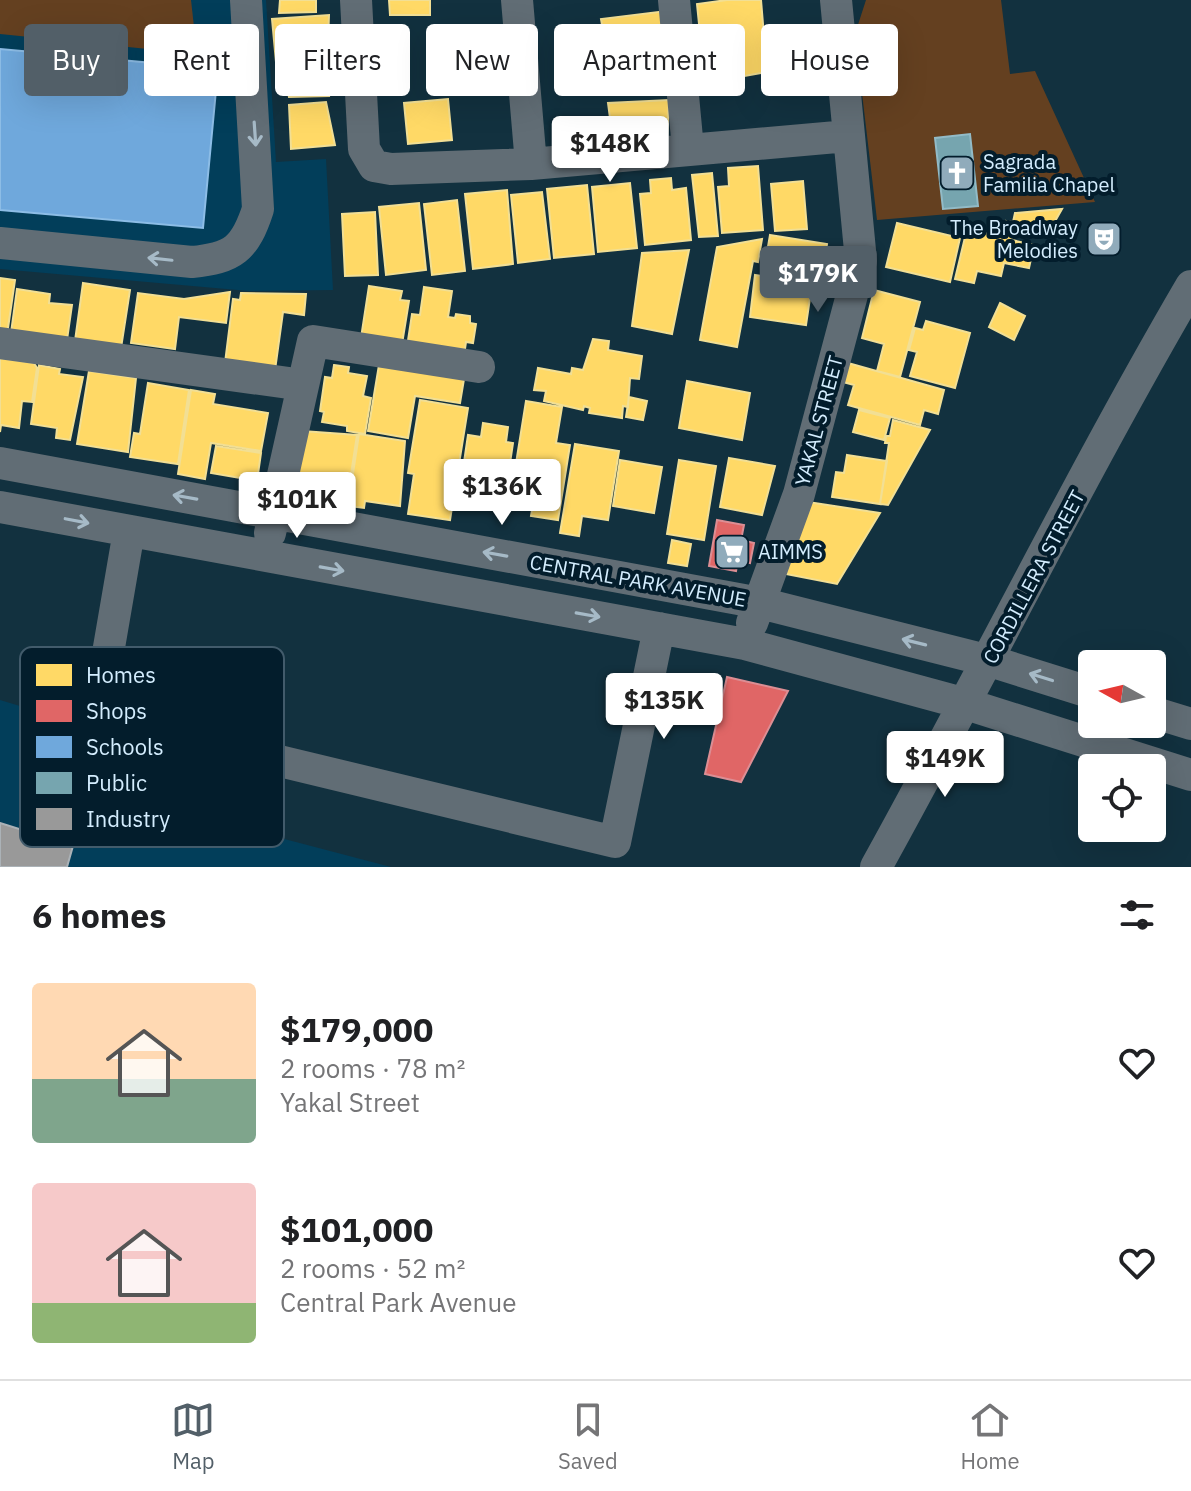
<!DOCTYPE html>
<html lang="en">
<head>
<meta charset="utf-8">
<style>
  :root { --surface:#fff; --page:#f2f2f2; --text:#202124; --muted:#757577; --line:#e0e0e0; --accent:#525f68 }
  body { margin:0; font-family:"IBM Plex Sans",sans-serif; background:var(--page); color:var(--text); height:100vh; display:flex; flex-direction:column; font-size:30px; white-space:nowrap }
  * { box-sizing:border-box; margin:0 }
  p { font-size:26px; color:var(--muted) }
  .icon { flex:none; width:44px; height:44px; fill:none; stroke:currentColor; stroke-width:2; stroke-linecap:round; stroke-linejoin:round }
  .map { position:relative; height:867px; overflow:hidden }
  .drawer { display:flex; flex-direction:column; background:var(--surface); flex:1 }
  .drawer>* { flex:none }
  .hud { position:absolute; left:24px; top:24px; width:1144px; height:72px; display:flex; gap:16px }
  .needle { width:52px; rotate:278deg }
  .controls { position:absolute; left:1078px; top:650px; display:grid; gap:16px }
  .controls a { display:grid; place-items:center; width:88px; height:88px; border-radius:8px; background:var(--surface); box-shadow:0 8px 32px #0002; font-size:40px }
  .price { position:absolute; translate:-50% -68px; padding:0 18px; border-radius:8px; background:#fff; color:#222; font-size:26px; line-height:52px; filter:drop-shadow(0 2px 4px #0008) }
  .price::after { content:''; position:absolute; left:50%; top:48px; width:24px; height:18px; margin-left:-12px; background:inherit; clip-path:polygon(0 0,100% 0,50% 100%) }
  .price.selected { background:var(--accent); color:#fff }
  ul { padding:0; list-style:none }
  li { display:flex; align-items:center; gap:24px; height:200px; padding:0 32px }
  li span { display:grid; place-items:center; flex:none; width:224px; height:160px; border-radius:8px; color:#555 }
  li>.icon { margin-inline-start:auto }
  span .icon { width:96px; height:96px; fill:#fffc; stroke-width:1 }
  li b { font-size:34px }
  h2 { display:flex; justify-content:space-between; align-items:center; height:96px; padding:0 32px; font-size:34px }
  .pill { padding:0 28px; border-radius:8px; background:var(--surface); box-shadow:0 8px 32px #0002; font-size:28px; line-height:72px }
  .pill.selected { background:var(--accent); color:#fff }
  .menu { display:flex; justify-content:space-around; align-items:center; height:112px; border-top:2px solid var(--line); background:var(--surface); font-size:22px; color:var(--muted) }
  .menu a { display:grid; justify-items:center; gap:4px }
  .menu .selected { color:var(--accent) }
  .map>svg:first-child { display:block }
</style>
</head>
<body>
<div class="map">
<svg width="1191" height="867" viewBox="0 0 1191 867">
  <rect width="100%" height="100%" fill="#12313f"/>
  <path fill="#023e5a" d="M0 0H266L276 162 326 159 333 290 249 291 0 269Z
    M0 700 93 728 80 785 391 867H0Z"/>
  <path fill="#644020" d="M0 0H191L197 54 0 34Z
    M866 0H1001L1010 74 1035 71 1095 202 877 220 855 34Z"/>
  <path fill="#ffd966" stroke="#f2df94" stroke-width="2" d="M280 0H316V12L279 13Z
    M389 0H430V15H390Z
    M727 0H761L767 72 705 83 697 4Z
    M666 11 669 56 608 59 601 19Z
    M329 15 328 42 321 43 323 61 276 62 272 19Z
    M323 61 329 96 289 97 282 65Z
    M448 99 452 140 408 144 404 103Z
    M669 100 667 139 613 141 608 103Z
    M326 102 335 145 291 149 289 105Z
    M758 166 763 230 722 233 718 187 729 186 728 168Z
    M712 173 718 236 699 237 692 175Z
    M671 178 672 190 686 188 691 240 645 245 640 194 651 193 650 180Z
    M803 181 807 229 775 231 771 184Z
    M630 183 637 248 598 252 592 187Z
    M587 185 594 254 554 258 547 189Z
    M507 190 513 264 473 269 465 194Z
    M542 192 550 259 518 263 511 195Z
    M457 200 465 271 432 275 424 204Z
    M419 203 426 270 386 275 379 207Z
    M1062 209 1046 237 1012 230V240L1034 245 1029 268 1004 263 1001 276 977 271 974 283 955 279 967 229 1007 238 1006 221 1013 222 1015 213Z
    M375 212 378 275 345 276 342 214Z
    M897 223 960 238 950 282 886 267Z
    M770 235 827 244 821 280 764 270Z
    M762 239 758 262 753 261 737 347 700 340 717 247Z
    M689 250 672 334 632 326 642 253Z
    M755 275 806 282 804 292 810 298 806 325 750 317Z
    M0 278 15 280 7 335 0 334Z
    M83 283 130 290 121 348 75 341Z
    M369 286 402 291 400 300 409 301 402 344 361 338Z
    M424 287 452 291 448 317 455 318 456 314 470 316V323L476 324 473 343 466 342 465 349 407 347 412 314 420 315Z
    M17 289 50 294 49 303 72 305 67 340 11 333Z
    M874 290 920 302 900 377 877 371 884 344 862 338Z
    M230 292 226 323 179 317 175 349 131 343 138 293 184 299Z
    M241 293 306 294 304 315 283 312 275 370 225 363 233 299 240 300Z
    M1000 303 1025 316 1014 340 989 327Z
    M926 321 970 333 955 388 910 376 917 352 909 350 915 328 923 330Z
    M593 339 609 341 608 350 642 356 639 379 630 378 628 407 623 406 622 418 589 413 590 408 584 406 583 410 544 401 546 391 534 390 538 368 571 374 572 368 583 370Z
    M0 358 34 363 37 368 32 402 22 401 19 428 1 425 0 432Z
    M848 363 944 390 938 414 924 410 920 425 848 405 854 385 843 382Z
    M39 365 60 369 59 374 83 377 70 440 56 438 57 428 31 424Z
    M334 365 349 367 348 373 367 376 363 396 371 398 365 434 347 431V426L322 422 324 412 320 411 325 377 332 378Z
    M379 365 464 379 460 403 415 396 408 438 368 431Z
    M89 371 136 378 128 452 77 444Z
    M687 381 750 393 742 440 679 428Z
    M148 383 189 390 178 464 130 457 134 433 140 434Z
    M191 390 215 394 213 404 268 413 261 451 211 443 205 479 178 474Z
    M629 397 647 401 643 420 626 417Z
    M420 400 468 408 450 520 408 514 414 474 408 473Z
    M526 401 562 407 556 443 570 445 558 520 531 516 532 510 509 507Z
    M859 410 890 418 884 440 853 432Z
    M893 420 930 430 888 505 880 504 889 443H885L886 436H890Z
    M483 423 508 427 506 442 513 443 505 497 480 493 482 479 462 476 468 435 481 437Z
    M302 431 357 435 347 501 287 492Z
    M359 434 405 441 400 506 365 501 364 508 348 506Z
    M575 444 619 451 608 520 582 516 579 536 560 533Z
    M216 446 261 453 257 481 211 473Z
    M847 455 887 461 880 504 832 497 836 472 844 473Z
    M729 458 775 466 762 515 720 507Z
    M620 460 662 467 654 513 613 506Z
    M679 460 716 466 704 540 667 534Z
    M808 502 880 513 837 584 786 574Z
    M672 540 691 544 687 566 668 563Z"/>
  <path fill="#e06666" stroke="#dc8e94" stroke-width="2" d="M717 520 744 525 741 540 754 543 750 563 738 561 736 571 709 566Z
    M727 677 788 691 741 782 705 774Z"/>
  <path fill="#6fa8dc" stroke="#8dbde6" stroke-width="2" d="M0 49 218 69 203 228 0 210Z"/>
  <path fill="#76a5af" stroke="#92bbc7" stroke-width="2" d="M970 134 978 206 943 209 935 138Z"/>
  <path fill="#999" stroke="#abb2b7" stroke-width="2" d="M0 823 73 846 67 867H0Z"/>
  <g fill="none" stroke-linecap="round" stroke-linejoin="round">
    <path stroke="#616d75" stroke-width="32" d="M356 0 364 149 374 166 391 169 531 164 848 136
      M517 0 531 164
      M674 0 688 149
      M0 243 192 262C233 258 245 249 258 209L246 0
      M0 343 303 385
      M0 463 760 603 990 661 1092 693
      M0 507 745 644 966 704 1191 775
      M129 531 97 717 615 842 659 628
      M270 533 313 341 479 367
      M752 623 799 494 861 261 836 0
      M1152 712 1191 724
      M876 867C983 674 1080 476 1191 286"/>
  </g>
  <defs><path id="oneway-shaft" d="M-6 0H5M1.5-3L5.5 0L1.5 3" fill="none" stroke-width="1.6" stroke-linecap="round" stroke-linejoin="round" transform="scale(2)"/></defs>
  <g stroke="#a6bac7">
    <use href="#oneway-shaft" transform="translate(255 134) rotate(86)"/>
    <use href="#oneway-shaft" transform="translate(160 259) rotate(-174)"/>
    <use href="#oneway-shaft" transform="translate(185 497) rotate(-170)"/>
    <use href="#oneway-shaft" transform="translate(77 521) rotate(11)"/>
    <use href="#oneway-shaft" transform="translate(495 554) rotate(-170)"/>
    <use href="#oneway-shaft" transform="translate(332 569) rotate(10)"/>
    <use href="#oneway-shaft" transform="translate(588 615) rotate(10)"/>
    <use href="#oneway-shaft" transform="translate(914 642) rotate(-166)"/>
    <use href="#oneway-shaft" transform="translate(1041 677) rotate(-163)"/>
  </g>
  <defs>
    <symbol id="church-square" viewBox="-11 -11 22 22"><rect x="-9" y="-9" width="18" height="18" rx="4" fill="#90abbb" stroke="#031d2c"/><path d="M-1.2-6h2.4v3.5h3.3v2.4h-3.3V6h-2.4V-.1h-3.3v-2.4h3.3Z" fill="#fff"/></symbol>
    <symbol id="theatre-square" viewBox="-11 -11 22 22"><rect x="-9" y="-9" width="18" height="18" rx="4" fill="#90abbb" stroke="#031d2c"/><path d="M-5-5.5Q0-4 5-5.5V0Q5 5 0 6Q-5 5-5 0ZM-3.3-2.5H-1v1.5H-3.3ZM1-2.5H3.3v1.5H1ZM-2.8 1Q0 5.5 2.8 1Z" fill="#fff"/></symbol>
    <symbol id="supermarket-square" viewBox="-11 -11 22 22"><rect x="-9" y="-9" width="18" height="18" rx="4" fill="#90abbb" stroke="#031d2c"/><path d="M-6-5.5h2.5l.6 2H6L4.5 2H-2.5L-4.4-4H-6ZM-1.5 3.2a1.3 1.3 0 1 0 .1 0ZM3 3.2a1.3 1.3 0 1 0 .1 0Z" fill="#fff"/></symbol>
  </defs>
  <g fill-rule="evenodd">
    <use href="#church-square" x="937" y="153" width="40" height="40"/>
    <use href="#theatre-square" x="1084" y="219" width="40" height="40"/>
    <use href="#supermarket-square" x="712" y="532" width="40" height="40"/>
  </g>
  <g text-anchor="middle" stroke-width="8" stroke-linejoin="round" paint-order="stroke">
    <g font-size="20" fill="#d4edfe" stroke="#031d2c" text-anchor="start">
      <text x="983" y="169">Sagrada<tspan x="983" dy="23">Familia Chapel</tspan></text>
      <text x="1078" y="235" text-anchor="end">The Broadway<tspan x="1078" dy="23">Melodies</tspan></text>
      <text x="758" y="559">AIMMS</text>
    </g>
    <g font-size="20" fill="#d4edfe" stroke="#031d2c">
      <text transform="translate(819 421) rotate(-75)" y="7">YAKAL STREET</text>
      <text transform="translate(1034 577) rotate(-62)" y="7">CORDILLERA STREET</text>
      <text transform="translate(638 581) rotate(10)" y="7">CENTRAL PARK AVENUE</text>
    </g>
  </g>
  <rect x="20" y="647" width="264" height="200" rx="12" fill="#031d2c" stroke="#425b6b" stroke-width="2"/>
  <rect x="36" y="664" width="36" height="22" fill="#ffd966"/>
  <rect x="36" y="700" width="36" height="22" fill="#e06666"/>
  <rect x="36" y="736" width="36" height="22" fill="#6fa8dc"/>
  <rect x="36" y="772" width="36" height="22" fill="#76a5af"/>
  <rect x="36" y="808" width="36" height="22" fill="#999"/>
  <g font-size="22" fill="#d4edfe">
    <text x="86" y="683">Homes</text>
    <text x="86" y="719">Shops</text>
    <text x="86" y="755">Schools</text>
    <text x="86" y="791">Public</text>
    <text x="86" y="827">Industry</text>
  </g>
</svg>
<div class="controls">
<a><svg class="needle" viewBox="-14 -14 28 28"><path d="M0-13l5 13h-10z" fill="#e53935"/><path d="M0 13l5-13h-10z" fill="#757577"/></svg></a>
<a><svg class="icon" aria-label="locate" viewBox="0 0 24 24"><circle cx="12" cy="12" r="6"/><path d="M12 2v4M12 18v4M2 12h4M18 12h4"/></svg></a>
</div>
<b class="price" style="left:610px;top:184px">$148K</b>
<b class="price selected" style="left:818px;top:314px">$179K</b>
<b class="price" style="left:502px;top:527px">$136K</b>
<b class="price" style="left:297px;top:540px">$101K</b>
<b class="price" style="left:664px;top:741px">$135K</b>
<b class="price" style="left:945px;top:799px">$149K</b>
<div class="hud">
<a class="pill selected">Buy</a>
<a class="pill">Rent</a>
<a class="pill">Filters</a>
<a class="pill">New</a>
<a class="pill">Apartment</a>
<a class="pill">House</a>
</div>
</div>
<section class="drawer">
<h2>6 homes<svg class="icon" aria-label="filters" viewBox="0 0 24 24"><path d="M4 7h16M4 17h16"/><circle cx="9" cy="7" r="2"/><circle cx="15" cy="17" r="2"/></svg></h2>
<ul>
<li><span style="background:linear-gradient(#ffd9b3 60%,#7fa58c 0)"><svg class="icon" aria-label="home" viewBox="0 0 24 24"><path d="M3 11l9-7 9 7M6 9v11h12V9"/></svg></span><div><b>$179,000</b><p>2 rooms · 78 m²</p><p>Yakal Street</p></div><svg class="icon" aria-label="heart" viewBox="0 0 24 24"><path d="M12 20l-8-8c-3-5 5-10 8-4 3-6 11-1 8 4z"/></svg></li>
<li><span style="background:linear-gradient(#f6c9c9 75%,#8fb573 0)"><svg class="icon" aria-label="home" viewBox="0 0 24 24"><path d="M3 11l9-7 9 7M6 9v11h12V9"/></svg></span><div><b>$101,000</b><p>2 rooms · 52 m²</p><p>Central Park Avenue</p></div><svg class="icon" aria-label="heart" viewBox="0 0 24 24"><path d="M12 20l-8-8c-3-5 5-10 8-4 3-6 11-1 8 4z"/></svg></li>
</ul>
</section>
<nav class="menu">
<a class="selected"><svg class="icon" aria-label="map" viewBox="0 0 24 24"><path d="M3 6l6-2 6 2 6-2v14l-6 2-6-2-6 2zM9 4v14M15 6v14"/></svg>Map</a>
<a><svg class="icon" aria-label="saved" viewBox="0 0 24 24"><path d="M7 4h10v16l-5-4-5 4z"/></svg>Saved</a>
<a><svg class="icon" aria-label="home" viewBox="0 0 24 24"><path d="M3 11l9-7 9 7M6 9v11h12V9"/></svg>Home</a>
</nav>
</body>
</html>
